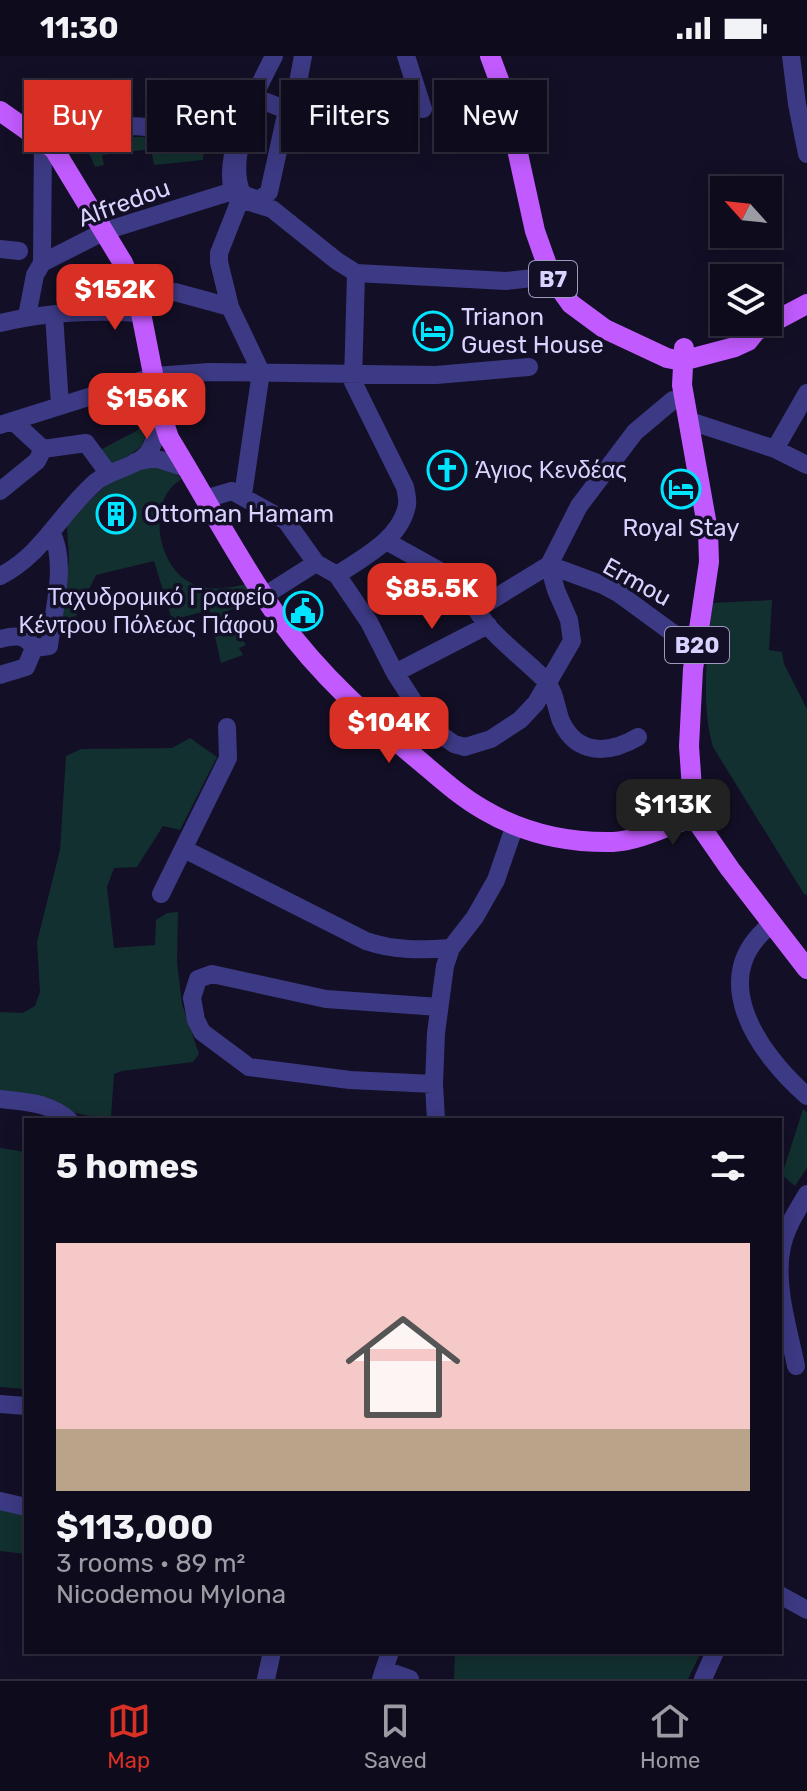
<!DOCTYPE html>
<html lang="en">
<head>
<meta charset="utf-8">
<style>
  :root { --surface:#0e0b1c; --page:#171425; --text:#f1f3f6; --muted:#9b9ba3; --line:#2e2b3b; --accent:#d93025 }
  body { margin:0; font-family:Rubik,sans-serif; background:var(--page); color:var(--text); height:100vh; display:flex; flex-direction:column; font-size:30px; white-space:nowrap }
  * { box-sizing:border-box; margin:0 }
  p { font-size:26px; color:var(--muted) }
  .icon { flex:none; width:44px; height:44px; fill:none; stroke:currentColor; stroke-width:2; stroke-linecap:round; stroke-linejoin:round }
  .map { position:relative; flex:1; overflow:hidden }
  .side { position:absolute; left:24px; top:1062px; width:758px; height:536px; display:flex; flex-direction:column; background:var(--surface); border-radius:0px; box-shadow:0 4px 20px #0003,0 0 0 2px var(--line) }
  .side>* { flex:none }
  .hud { position:absolute; left:24px; top:24px; width:760px; height:72px; display:flex; gap:16px }
  .needle { width:52px; rotate:297deg }
  .buttons { position:absolute; left:710px; top:120px; display:grid; gap:16px }
  .buttons a { display:grid; place-items:center; width:72px; height:72px; border-radius:0px; background:var(--surface); box-shadow:0 4px 20px #0003,0 0 0 2px var(--line); font-size:40px }
  .price { position:absolute; translate:-50% -68px; padding:0 18px; border-radius:16px; background:var(--accent); color:#fff; font-size:26px; line-height:52px; filter:drop-shadow(0 2px 4px #0008) }
  .price::after { content:''; position:absolute; left:50%; top:48px; width:24px; height:18px; margin-left:-12px; background:inherit; clip-path:polygon(0 0,100% 0,50% 100%) }
  .price.current { background:#222; color:#fff }
  ul { padding:0; list-style:none }
  li { display:grid; align-content:center; gap:16px; height:424px; padding:0 32px }
  li+li { border-top:2px solid var(--line) }
  li span { display:grid; place-items:center; height:248px; border-radius:0px; color:#555 }
  li>.icon { margin-inline-start:auto }
  span .icon { width:144px; height:144px; fill:#fffc; stroke-width:1 }
  li b { font-size:34px }
  h2 { display:flex; justify-content:space-between; align-items:center; height:96px; padding:0 32px; font-size:34px }
  .pill { padding:0 28px; border-radius:0px; background:var(--surface); box-shadow:0 4px 20px #0003,0 0 0 2px var(--line); font-size:28px; line-height:72px }
  .pill.current { background:var(--accent); color:#fff }
  .status { display:flex; justify-content:space-between; align-items:center; height:56px; padding:0 40px; background:var(--surface); direction:ltr }
  .status svg { height:22px; fill:currentColor }
  .tabs { display:flex; justify-content:space-around; align-items:center; height:112px; border-top:2px solid var(--line); background:var(--surface); font-size:22px; color:var(--muted) }
  .tabs a { display:grid; justify-items:center; gap:4px }
  .tabs .current { color:var(--accent) }
  .map>svg:first-child { display:block }
</style>
</head>
<body>
<div class="status"><b>11:30</b><svg viewBox="0 0 49 12"><path d="M0 12V9h3v3zM5 12V6h3v6zM10 12V3h3v9zM15 12V0h3v12zM26 1h20v11H26zM47 4h2v5h-2z"/></svg></div>
<div class="map">
<svg width="807" height="1623" viewBox="0 0 807 1623">
  <rect width="100%" height="100%" fill="#130f26"/>
  <path fill="#12302f" d="M106 77 113 81H147L188 88 194 84 204 88 203 104 154 109 151 93 102 99 104 109 95 111 83 82Z
    M144 360 150 363 142 390 112 411 98 395 138 374Z
    M150 406 172 414 182 423C147 442 156 504 186 524 204 536 227 533 246 528L252 542 224 557 246 589 239 592 243 599 221 607 209 554 172 564 154 505 96 519 68 576 63 577 60 573 69 503 67 470 75 458 114 422Z
    M772 544 769 594 782 596 784 608 807 653V839L804 838 713 691C700 644 708 595 712 547Z
    M190 682 217 701 180 774 163 770 137 811 114 812 107 831 114 892 155 889 156 864 167 857 178 856 177 906 182 948 199 998 193 1006 122 1015 114 1018 111 1061 108 1064 71 1056 50 1042 0 1038V956L23 957 35 950 40 936 37 886 60 794 66 700 81 693 172 692Z
    M803 1053 807 1056V1112L795 1130 782 1119Z
    M0 1092 26 1096V1333L0 1331Z
    M0 1451 26 1456V1498L0 1495Z
    M455 1596H701L688 1623H454Z"/>
  <g fill="none" stroke-linecap="round" stroke-linejoin="round">
    <path stroke="#3d3a85" stroke-width="18" d="M274 0C258 32 215 109 237 142L272 153 337 205 356 217 506 225 551 220
      M406 0 423 53
      M791 0 797 48 807 98
      M256 42 287 54 269 136 259 144 242 138C229 107 245 72 256 42Z
      M290 69 303 0
      M240 144 219 197V206L230 251 261 316 243 439
      M0 193 19 195
      M42 207 43 82C59 78 75 73 92 71 139 66 190 76 236 85
      M138 242 175 236 230 251
      M54 259 60 349
      M27 260 35 219 42 207 105 175 233 135
      M0 267C45 256 93 254 140 257
      M690 365 775 393 807 409
      M14 366 43 393 86 387 109 418
      M0 369 155 320 209 316 436 319 529 311
      M775 393 807 337
      M135 406 155 402 186 412
      M0 435 37 405 43 393
      M205 443 232 435 286 465 316 507 337 519 369 566 395 617 430 671 454 688 465 691 491 683 520 664 536 647 572 585 569 564 556 534 549 509
      M386 485 451 521C467 535 475 554 488 570 505 590 528 606 546 625 555 636 556 652 561 665 577 700 609 698 638 681
      M549 509 603 529 618 537 696 594
      M337 519C362 502 401 483 407 449 408 444 406 436 405 431L353 326 356 217
      M0 520C42 500 62 454 97 425 111 414 133 412 146 399 157 388 157 366 157 351
      M264 540 316 507
      M477 553 549 509 579 450 635 376 673 344
      M0 583C15 579 25 578 34 592
      M34 592 49 590C53 557 68 506 51 476
      M395 617 488 569
      M0 619 26 611 34 592
      M184 793 366 885C395 895 421 894 451 892
      M161 838 228 702 227 671
      M772 868C704 920 758 997 807 1040
      M434 1028 350 1024 249 1011 202 976 196 964 192 942 198 923 212 918 326 943 439 951
      M0 1043C27 1046 48 1046 69 1064
      M436 1064 434 1028 436 977 445 910 451 892 475 861 496 824 515 769
      M796 1310C789 1275 775 1232 781 1196 784 1175 796 1156 807 1138
      M0 1348 26 1350
      M0 1445 26 1451
      M780 1539 807 1554
      M385 1614 410 1623
      M266 1623 272 1596
      M381 1623 390 1596
      M703 1623 715 1596"/>
    <path stroke="#c25bff" stroke-width="20" d="M490 0 506 43 535 175 551 220 571 248 605 273 667 302 682 305 735 291 748 285 756 275 807 248
      M0 55 54 93 123 207 138 242 161 358 169 382C206 442 239 506 280 564 319 618 370 664 421 706 441 723 461 741 484 754 523 777 568 787 613 786 639 785 669 769 694 761
      M684 292 682 329 708 475 709 506 693 613 689 690 694 761 730 813 807 913"/>
  </g>
  <defs>
    <symbol id="hotel-ring" viewBox="-11 -11 22 22"><circle r="9.5" fill="#130f26" stroke="#00e5ff" stroke-width="1.5"/><path d="M-6-4.5h1.5V1H6V5H4.5V3h-9V5H-6ZM-4 0a1.8 1.8 0 1 1 3.6 0ZM.5 0V-2.5h3Q6-2.5 6 0Z" fill="#00e5ff"/></symbol>
    <symbol id="church-ring" viewBox="-11 -11 22 22"><circle r="9.5" fill="#130f26" stroke="#00e5ff" stroke-width="1.5"/><path d="M-1.2-6h2.4v3.5h3.3v2.4h-3.3V6h-2.4V-.1h-3.3v-2.4h3.3Z" fill="#00e5ff"/></symbol>
    <symbol id="building-ring" viewBox="-11 -11 22 22"><circle r="9.5" fill="#130f26" stroke="#00e5ff" stroke-width="1.5"/><path d="M-4-6H4V6H1V3H-1V6H-4ZM-2.5-4.3h1.7v1.8h-1.7ZM.8-4.3h1.7v1.8H.8ZM-2.5-1h1.7V.8h-1.7ZM.8-1h1.7V.8H.8Z" fill="#00e5ff"/></symbol>
    <symbol id="civic-ring" viewBox="-11 -11 22 22"><circle r="9.5" fill="#130f26" stroke="#00e5ff" stroke-width="1.5"/><path d="M-.6-6.5H3V-4.5H.6V-3L4-1V1h2V6H-6V1h2V-1L-.6-3ZM-1.2 2.5V6h2.4V2.5Z" fill="#00e5ff"/></symbol>
  </defs>
  <g fill-rule="evenodd">
    <use href="#hotel-ring" x="411" y="253" width="44" height="44"/>
    <use href="#church-ring" x="425" y="392" width="44" height="44"/>
    <use href="#hotel-ring" x="659" y="411" width="44" height="44"/>
    <use href="#building-ring" x="94" y="436" width="44" height="44"/>
    <use href="#civic-ring" x="281" y="533" width="44" height="44"/>
  </g>
  <g text-anchor="middle" stroke-width="7" stroke-linejoin="round" paint-order="stroke">
    <g fill="#130f26" stroke="#9e99be" stroke-width="2">
      <rect x="529" y="205" width="48" height="36" rx="6"/>
      <rect x="665" y="571" width="64" height="36" rx="6"/>
    </g>
    <g font-size="22" font-weight="bold" fill="#d9d4ff">
      <text x="553" y="231">B7</text>
      <text x="697" y="597">B20</text>
    </g>
    <g font-size="24" fill="#d9d4ff" stroke="#130f26">
      <text transform="translate(124 147) rotate(-20)" y="8">Alfredou</text>
      <text transform="translate(637 526) rotate(29)" y="8">Ermou</text>
    </g>
    <g font-size="24" fill="#d9d4ff" stroke="#130f26" text-anchor="start">
      <text x="461" y="269">Trianon<tspan x="461" dy="28">Guest House</tspan></text>
      <text x="475" y="422">Άγιος Κενδέας</text>
      <text x="144" y="466">Ottoman Hamam</text>
      <text x="681" y="480" text-anchor="middle">Royal Stay</text>
      <text x="275" y="549" text-anchor="end">Ταχυδρομικό Γραφείο<tspan x="275" dy="28">Κέντρου Πόλεως Πάφου</tspan></text>
    </g>
  </g>
</svg>
<div class="buttons">
<a><svg class="needle" viewBox="-14 -14 28 28"><path d="M0-13l5 13h-10z" fill="#e53935"/><path d="M0 13l5-13h-10z" fill="#9b9ba3"/></svg></a>
<a><svg class="icon" aria-label="layers" viewBox="0 0 24 24"><path d="M12 4l9 5-9 5-9-5zM3 14l9 5 9-5"/></svg></a>
</div>
<b class="price" style="left:115px;top:276px">$152K</b>
<b class="price" style="left:147px;top:385px">$156K</b>
<b class="price" style="left:432px;top:575px">$85.5K</b>
<b class="price" style="left:389px;top:709px">$104K</b>
<b class="price current" style="left:673px;top:791px">$113K</b>
<div class="hud">
<a class="pill current">Buy</a>
<a class="pill">Rent</a>
<a class="pill">Filters</a>
<a class="pill">New</a>
</div>
<section class="side">
<h2>5 homes<svg class="icon" aria-label="filters" viewBox="0 0 24 24"><path d="M4 7h16M4 17h16"/><circle cx="9" cy="7" r="2"/><circle cx="15" cy="17" r="2"/></svg></h2>
<ul>
<li><span style="background:linear-gradient(#f6c9c9 75%,#b9a48a 0)"><svg class="icon" aria-label="home" viewBox="0 0 24 24"><path d="M3 11l9-7 9 7M6 9v11h12V9"/></svg></span><div><b>$113,000</b><p>3 rooms · 89 m²</p><p>Nicodemou Mylona</p></div></li>
</ul>
</section>
</div>
<nav class="tabs">
<a class="current"><svg class="icon" aria-label="map" viewBox="0 0 24 24"><path d="M3 6l6-2 6 2 6-2v14l-6 2-6-2-6 2zM9 4v14M15 6v14"/></svg>Map</a>
<a><svg class="icon" aria-label="saved" viewBox="0 0 24 24"><path d="M7 4h10v16l-5-4-5 4z"/></svg>Saved</a>
<a><svg class="icon" aria-label="home" viewBox="0 0 24 24"><path d="M3 11l9-7 9 7M6 9v11h12V9"/></svg>Home</a>
</nav>
</body>
</html>
